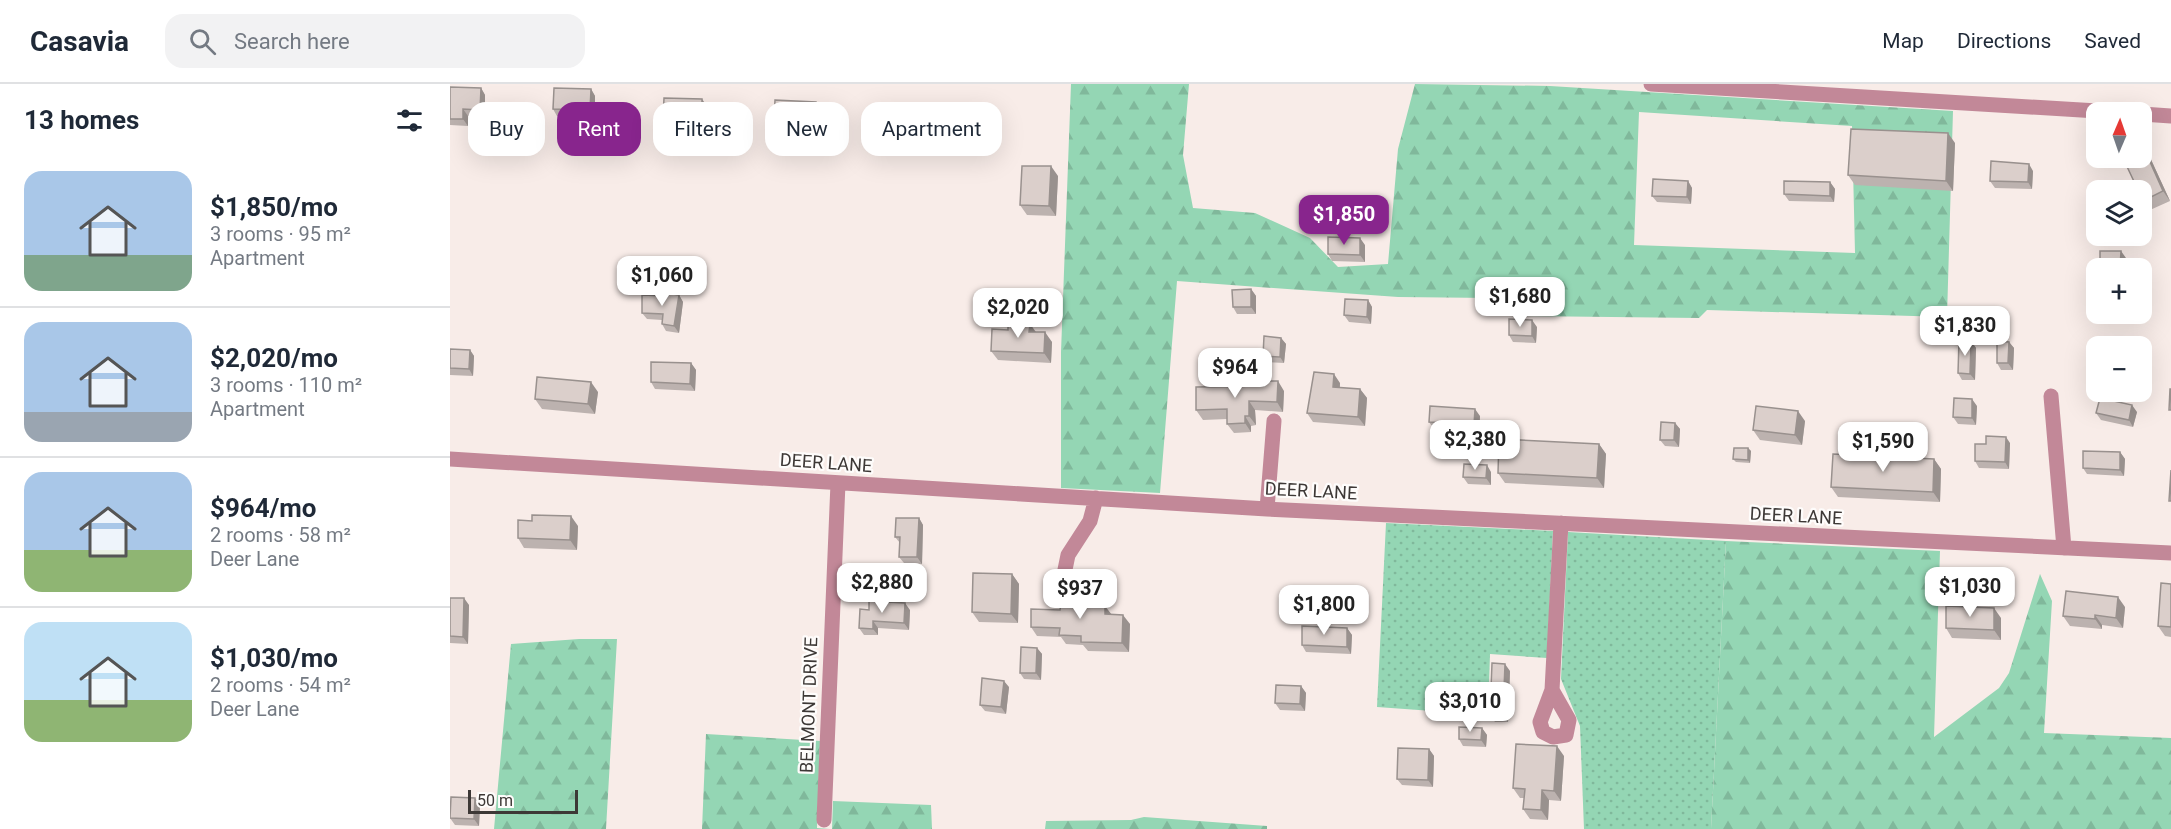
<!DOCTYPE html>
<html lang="en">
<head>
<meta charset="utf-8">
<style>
  :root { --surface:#fff; --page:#f2f2f3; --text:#1f2937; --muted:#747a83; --line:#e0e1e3; --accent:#88258d }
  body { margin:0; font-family:Roboto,sans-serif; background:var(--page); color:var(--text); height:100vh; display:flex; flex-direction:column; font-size:22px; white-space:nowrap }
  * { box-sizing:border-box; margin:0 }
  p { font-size:20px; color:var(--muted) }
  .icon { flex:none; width:33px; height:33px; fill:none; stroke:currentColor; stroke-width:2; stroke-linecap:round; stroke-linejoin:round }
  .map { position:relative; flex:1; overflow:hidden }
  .side { display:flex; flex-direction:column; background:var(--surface); width:450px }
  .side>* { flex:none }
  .guide { position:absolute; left:18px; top:18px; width:570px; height:54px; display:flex; gap:12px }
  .needle { width:39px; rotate:2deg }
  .tools { position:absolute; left:1636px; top:18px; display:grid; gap:12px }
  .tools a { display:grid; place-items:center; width:66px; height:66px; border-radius:12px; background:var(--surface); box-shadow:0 6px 24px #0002; font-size:30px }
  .scale { position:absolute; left:18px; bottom:15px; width:110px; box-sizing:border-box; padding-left:6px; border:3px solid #3d3836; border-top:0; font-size:16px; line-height:21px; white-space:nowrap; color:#3d3836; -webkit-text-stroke:4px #fefcfb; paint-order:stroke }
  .price { position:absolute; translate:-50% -51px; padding:0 14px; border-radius:12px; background:#fff; color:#222; font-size:20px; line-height:39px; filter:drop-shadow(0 2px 3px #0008) }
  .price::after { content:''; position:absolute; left:50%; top:36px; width:18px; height:14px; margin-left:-9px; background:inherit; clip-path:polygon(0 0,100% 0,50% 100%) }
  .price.on { background:var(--accent); color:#fff }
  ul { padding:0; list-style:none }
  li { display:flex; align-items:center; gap:18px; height:150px; padding:0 24px }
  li+li { border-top:2px solid var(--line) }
  li span { display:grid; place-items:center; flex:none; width:168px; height:120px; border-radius:18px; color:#555 }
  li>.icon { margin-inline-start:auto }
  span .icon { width:72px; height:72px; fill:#fffc; stroke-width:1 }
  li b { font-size:26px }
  h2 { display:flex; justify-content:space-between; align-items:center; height:72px; padding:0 24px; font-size:26px }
  .chip { padding:0 21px; border-radius:18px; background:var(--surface); box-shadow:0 6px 24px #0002; font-size:21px; line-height:54px }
  .chip.on { background:var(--accent); color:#fff }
  header { display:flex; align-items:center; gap:36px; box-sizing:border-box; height:84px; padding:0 30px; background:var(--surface); border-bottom:2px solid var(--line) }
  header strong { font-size:28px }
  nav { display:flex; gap:33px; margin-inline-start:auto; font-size:21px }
  .search { width:420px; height:54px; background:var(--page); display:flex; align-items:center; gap:15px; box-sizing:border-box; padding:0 21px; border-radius:18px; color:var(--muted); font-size:22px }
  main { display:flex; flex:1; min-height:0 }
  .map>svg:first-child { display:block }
</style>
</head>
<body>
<header>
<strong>Casavia</strong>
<div class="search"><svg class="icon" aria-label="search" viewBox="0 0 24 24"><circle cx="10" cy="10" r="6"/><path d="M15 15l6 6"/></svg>Search here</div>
<nav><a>Map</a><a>Directions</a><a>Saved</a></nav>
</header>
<main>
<section class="side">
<h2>13 homes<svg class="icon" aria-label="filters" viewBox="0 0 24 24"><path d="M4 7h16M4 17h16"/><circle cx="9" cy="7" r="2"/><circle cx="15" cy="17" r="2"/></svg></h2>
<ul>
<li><span style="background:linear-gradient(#a9c7e8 70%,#7fa58c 0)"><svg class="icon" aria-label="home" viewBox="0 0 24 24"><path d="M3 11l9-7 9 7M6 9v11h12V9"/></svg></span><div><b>$1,850/mo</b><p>3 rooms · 95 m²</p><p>Apartment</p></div></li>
<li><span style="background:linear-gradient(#a9c7e8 75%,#9aa5b1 0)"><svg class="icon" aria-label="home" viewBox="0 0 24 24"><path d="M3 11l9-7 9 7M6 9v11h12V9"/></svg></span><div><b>$2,020/mo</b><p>3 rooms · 110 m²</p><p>Apartment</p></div></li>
<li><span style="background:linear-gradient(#a9c7e8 65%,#8fb573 0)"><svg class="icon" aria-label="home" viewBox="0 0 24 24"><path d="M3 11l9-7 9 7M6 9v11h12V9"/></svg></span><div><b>$964/mo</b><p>2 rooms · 58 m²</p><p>Deer Lane</p></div></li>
<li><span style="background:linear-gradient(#bfe0f5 65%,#8fb573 0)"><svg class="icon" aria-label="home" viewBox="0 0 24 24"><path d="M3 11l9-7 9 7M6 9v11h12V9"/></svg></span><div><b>$1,030/mo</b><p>2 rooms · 54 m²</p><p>Deer Lane</p></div></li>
</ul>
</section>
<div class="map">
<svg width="1721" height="745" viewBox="0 0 1721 745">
  <defs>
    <pattern id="grass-dots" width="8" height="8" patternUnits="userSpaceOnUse" patternTransform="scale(1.5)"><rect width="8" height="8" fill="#94d6b4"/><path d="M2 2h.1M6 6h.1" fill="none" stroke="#80b89b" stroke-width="1.8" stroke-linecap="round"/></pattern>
    <pattern id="forest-firs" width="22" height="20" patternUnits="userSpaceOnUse" patternTransform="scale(1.5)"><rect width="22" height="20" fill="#94d6b4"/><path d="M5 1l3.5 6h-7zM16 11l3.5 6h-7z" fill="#80b89b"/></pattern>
  </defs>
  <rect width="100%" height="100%" fill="#f8ece8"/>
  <path fill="url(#grass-dots)" d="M936 439 1103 447 1097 574 1040 570 1038 631 927 623Z
    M1118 448 1276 457 1261 745H1134L1130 642 1111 595Z"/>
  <path fill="url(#forest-firs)" fill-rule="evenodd" d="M621 0H739L733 71 743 124 805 129 860 154 888 183 938 180 948 65 965 0 1100 2 1503 27 1497 233 1257 226 1249 234 1065 232 1041 214 948 213 727 197 710 409 611 404V268ZM1189 28 1402 42 1405 169 1184 161Z
    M1276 457 1490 467 1484 653 1549 604 1559 589 1590 490 1602 517 1594 649 1721 654V745H1261Z
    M129 555H167L156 745H44L61 560Z
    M256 650 370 657 367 744 380 745H252Z
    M383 717 481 721 482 745H382Z
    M694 733 817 742V745H595L596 737 681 736Z"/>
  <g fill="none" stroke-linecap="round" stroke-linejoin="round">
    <path stroke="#c28898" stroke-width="15" d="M1201 0 1664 28
      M1692 30 1721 32
      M1601 312 1614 464
      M0 375 817 425 1721 469
      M817 425 824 337
      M610 510 618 471 640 437 646 414
      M1102 606 1119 636 1116 651 1103 653 1093 648 1090 638 1102 606 1111 439
      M374 736 388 399"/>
  </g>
  <path fill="#bcb2af" d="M0 3 31 4 35 11V32H18V42L0 41Z
    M141 5 145 12V33L107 32 103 25Z
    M366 18 373 28 372 52 331 51 324 41Z
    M257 22 256 42 218 41 213 34Z
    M482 34 480 61 457 60 456 66 431 65 424 55Z
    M1505 59 1503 107 1405 101 1398 91Z
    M1698 69 1720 117 1700 126 1693 117Z
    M1583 87 1582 105 1545 104 1540 97Z
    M608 92 606 132 577 131 570 121Z
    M1238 97 1242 104 1241 120 1207 118 1202 112Z
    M1380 98 1385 105 1384 118 1339 117 1334 110Z
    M915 161V178L882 177 878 170Z
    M801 205 806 212V230H787L783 223Z
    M229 211 233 218 229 249 216 247 212 240V236L197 235 192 229 216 212Z
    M918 216 922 223 921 240 899 238 894 231Z
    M580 240 586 248 602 258 601 279 548 276 541 267 558 246Z
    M1087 243 1086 259 1063 258 1059 251Z
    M831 254 836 260 834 279 818 278 813 272Z
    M1521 257 1526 264 1525 296H1512L1508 289Z
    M1559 258 1564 264 1563 286H1551L1547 279Z
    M0 265 20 266 24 272 23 292 0 291Z
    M241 279 246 286 245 307 205 305 201 298Z
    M890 299V304L910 305 917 314 915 342 863 338 857 329Z
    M834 307 833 328 805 326 806 341 801 342V348L784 349 777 340V335L753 336 746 326Z
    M148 308 145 330 92 325 85 315Z
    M1527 322 1526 341 1508 340 1503 333Z
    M1687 328 1683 343 1651 336 1646 329Z
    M1030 332 1029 348H1022V357L1001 356 996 349V346L984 345 979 338Z
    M1355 337 1352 361 1310 356 1303 346Z
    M1225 339 1230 345 1229 363 1215 362 1210 356Z
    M1560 359 1559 385 1529 384 1525 377 1536 360Z
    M1149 360 1156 370 1154 404 1055 399 1048 389Z
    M1298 364 1301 367 1300 379 1286 378 1283 375Z
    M1670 368 1675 375 1674 392 1637 390 1633 384Z
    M1484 375 1491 385 1490 418 1388 413 1381 403Z
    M1041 388V401L1018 400 1013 393Z
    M469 434 473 441 472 480 454 479 449 473 450 459 445 453Z
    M128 442 127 466 74 464 68 454Z
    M562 490 569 500 568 539 529 538 522 528Z
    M1721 500V553L1715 552 1708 542Z
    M634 509V521L661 530 680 540 679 568 638 567 633 561 616 560 611 553 587 552 581 543 610 526Z
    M0 514 19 521 18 560 0 559Z
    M1675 523 1673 544 1652 541V545L1620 542 1613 532Z
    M410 525 460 526 459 546 428 544V551H414L409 544Z
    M1551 534V556L1502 554 1496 544Z
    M897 544 902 551 901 570 856 568 852 561Z
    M587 564 592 570 591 596 574 595 570 589Z
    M1060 587 1058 638H1045L1040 631Z
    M851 602 856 609 855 627 830 626 825 619Z
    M559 603 556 630 535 627 530 621Z
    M1032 644 1037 651 1036 663 1013 662 1009 655Z
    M979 665 984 672 983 703 952 701 947 695Z
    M1114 672 1111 717 1099 716 1098 736 1080 735 1073 725 1074 714H1070L1063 704Z
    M30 721 29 742 5 741 0 734Z"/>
  <path fill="#99918e" d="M31 4 35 11V32L30 26Z
    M141 5 145 12V33L140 26Z
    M252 15 257 22 256 42 252 36Z
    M366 18 373 28 372 52 365 42Z
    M475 24 482 34 480 61 473 51Z
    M13 25 18 32V42L13 35Z
    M1498 49 1505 59 1503 107 1496 97Z
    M450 50 457 60 456 66 449 56Z
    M1692 60 1698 69 1720 117 1713 107Z
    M1579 80 1583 87 1582 105 1578 98Z
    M601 82 608 92 606 132 599 122Z
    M1238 97 1242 104 1241 120 1237 113Z
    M1380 98 1385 105 1384 118 1380 112Z
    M910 154 915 161V178L910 171Z
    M1671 167 1676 174 1675 184H1670Z
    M801 205 806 212V230L801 223Z
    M229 211 233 218 229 249 224 242Z
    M918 216 922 223 921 240 917 233Z
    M1082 236 1087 243 1086 259 1082 252Z
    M580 240 587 250 579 248Z
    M595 248 602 258 601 279 594 269Z
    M831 254 836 260 834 279 830 273Z
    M1521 257 1526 264 1525 296 1520 290Z
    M1559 258 1564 264 1563 286 1558 279Z
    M20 266 24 272 23 292 19 285Z
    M241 279 246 286 245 307 240 300Z
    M884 290 890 299 889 312 883 303Z
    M828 297 834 307 833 328 827 318Z
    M141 298 148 308 145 330 138 320Z
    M910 305 917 314 915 342 908 333Z
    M1522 315 1527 322 1526 341 1522 334Z
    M799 317 805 326 806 341 799 332Z
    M1682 321 1687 328 1683 343 1679 336Z
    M1025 325 1030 332 1029 348 1024 341Z
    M1348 327 1355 337 1352 361 1345 351Z
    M795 332 801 342V348L795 339Z
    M1225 339 1230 345 1229 363 1224 356Z
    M1018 341 1022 348V357L1017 351Z
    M1556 353 1560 359 1559 385 1555 378Z
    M1149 360 1156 370 1154 404 1147 394Z
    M1298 364 1301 367 1300 379 1298 376Z
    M1670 368 1675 375 1674 392 1670 386Z
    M1484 375 1491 385 1490 418 1483 408Z
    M1037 381 1041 388V401L1036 394Z
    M121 432 128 442 127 466 120 456Z
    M469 434 473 441 472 480 467 473Z
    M562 490 569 500 568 539 561 530Z
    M628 499 634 509 633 530 627 521Z
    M1668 513 1675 523 1673 544 1666 534Z
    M14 514 19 521 18 560 13 553Z
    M455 519 460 526 459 546 454 539Z
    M655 522 662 531 655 530Z
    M1544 524 1551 534V556L1544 546Z
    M673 531 680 540 679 568 672 559Z
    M1645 531 1652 541V545L1645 535Z
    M423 537 428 544V551L423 545Z
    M897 544 902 551 901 570 897 563Z
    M587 564 592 570 591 596 586 589Z
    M1055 580 1060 587 1058 638 1053 631Z
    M554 597 559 603 556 630 551 623Z
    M851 602 856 609 855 627 850 620Z
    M1032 644 1037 651 1036 663 1031 656Z
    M1107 662 1114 672 1111 717 1104 707Z
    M979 665 984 672 983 703 978 696Z
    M1092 706 1099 716 1098 736 1091 726Z
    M25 714 30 721 29 742 24 735Z"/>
  <path fill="#dbcfcb" stroke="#99918e" stroke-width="1.5" d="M0 3 31 4 30 26 13 25V35H0Z
    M104 4 141 5 140 26 103 25Z
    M214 14 252 15V36L213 34Z
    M325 16 366 18 365 42 324 41Z
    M426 22 475 24 473 51 450 50 449 56 424 55Z
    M1401 45 1498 49 1496 97 1398 91Z
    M1692 60 1713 107 1693 117 1692 106H1688L1673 74H1692Z
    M1541 77 1579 80 1578 98 1540 97Z
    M572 82H601L599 122 570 121Z
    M1203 95 1238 97 1237 113 1202 112Z
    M1334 97 1380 98V112L1334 110Z
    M878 153 910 154V171L878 170Z
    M1650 167H1671L1670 184H1650Z
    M801 205V223H783L782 206Z
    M216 209 229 211 224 242 212 240 213 230 192 229V211L216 212Z
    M895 215 918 216 917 233 894 231Z
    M1059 235 1082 236V252L1059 251Z
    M558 238 580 240 579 248H595L594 269 541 267 542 245 558 246Z
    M814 252 831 254 830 273 813 272Z
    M1509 257H1521L1520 290 1508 289Z
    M1547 257 1559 258 1558 279H1547Z
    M0 265 20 266 19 285 0 284Z
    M201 278 241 279 240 300 201 298Z
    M864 288 884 290 883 303 910 305 908 333 857 329Z
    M87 293 141 298 138 320 85 315Z
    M813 297H828L827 318 799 317V332H795V339L777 340V325L746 326V303L813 302Z
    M1720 305H1721V326H1719Z
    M1504 314 1522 315V334L1503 333Z
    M1650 314 1682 321 1679 336 1646 329Z
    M980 322 1025 325 1024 341H1018L1017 351 996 349 997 339 979 338Z
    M1306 322 1348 327 1345 351 1303 346Z
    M1211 338 1225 339 1224 356H1210Z
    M1536 352 1556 353 1555 378 1525 377V360H1536Z
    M1049 355 1149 360 1147 394 1048 389Z
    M1284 364H1298V376L1283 375Z
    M1633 367 1670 368V386L1633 384Z
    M1383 370 1484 375 1483 408 1381 403Z
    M1014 380 1037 381 1036 394 1013 393Z
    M1721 386V417H1719Z
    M82 431 121 432 120 456 68 454V436L82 437Z
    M446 434H469L467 473H449L450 453H445Z
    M523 489 562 490 561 530 522 528Z
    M614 499H628L627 521 655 522V530L673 531 672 559 631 558V552L609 551 610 544 581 543V525L610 526Z
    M1711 499 1721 500V543L1708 542Z
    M1616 507 1668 513 1666 534 1645 531V535L1613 532Z
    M0 514H14L13 553 0 552Z
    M419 517 455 519 454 539 423 537V545L409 544 410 525 419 526Z
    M1496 522 1544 524V546L1496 544Z
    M852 542 897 544V563L852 561Z
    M571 563 587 564 586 589H570Z
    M1042 579 1055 580 1053 631H1040Z
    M532 594 554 597 551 623 530 621Z
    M826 601 851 602 850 620 825 619Z
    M1009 643 1032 644 1031 656 1009 655Z
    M1066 660 1107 662 1104 707 1092 706 1091 726 1073 725 1075 705 1063 704Z
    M948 664 979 665 978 696 947 695Z
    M1 713 25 714 24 735 0 734Z"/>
  <g text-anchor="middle" stroke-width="4.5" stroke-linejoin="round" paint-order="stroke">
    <g font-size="18" fill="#3d3836" stroke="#fefcfb">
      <text transform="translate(376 379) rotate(4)" y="6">DEER LANE</text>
      <text transform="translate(861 407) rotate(3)" y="6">DEER LANE</text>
      <text transform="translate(1346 432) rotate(3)" y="6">DEER LANE</text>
      <text transform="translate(359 621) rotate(-88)" y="6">BELMONT DRIVE</text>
    </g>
  </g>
</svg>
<div class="tools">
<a><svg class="needle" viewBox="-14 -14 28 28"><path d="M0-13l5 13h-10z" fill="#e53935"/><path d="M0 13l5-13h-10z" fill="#747a83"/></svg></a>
<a><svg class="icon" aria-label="layers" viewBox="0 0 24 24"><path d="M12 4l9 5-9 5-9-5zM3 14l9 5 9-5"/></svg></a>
<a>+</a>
<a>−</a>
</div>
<div class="scale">50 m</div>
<b class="price on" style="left:894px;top:162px">$1,850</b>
<b class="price" style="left:212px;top:223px">$1,060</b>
<b class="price" style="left:1070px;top:244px">$1,680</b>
<b class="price" style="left:568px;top:255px">$2,020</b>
<b class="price" style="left:1515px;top:273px">$1,830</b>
<b class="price" style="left:785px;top:315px">$964</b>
<b class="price" style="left:1025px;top:387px">$2,380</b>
<b class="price" style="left:1433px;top:389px">$1,590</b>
<b class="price" style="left:432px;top:530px">$2,880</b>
<b class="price" style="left:1520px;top:534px">$1,030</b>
<b class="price" style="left:630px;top:536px">$937</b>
<b class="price" style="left:874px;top:552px">$1,800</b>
<b class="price" style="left:1020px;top:649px">$3,010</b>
<div class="guide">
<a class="chip">Buy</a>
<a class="chip on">Rent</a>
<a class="chip">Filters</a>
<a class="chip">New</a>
<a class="chip">Apartment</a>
</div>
</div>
</main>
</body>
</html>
